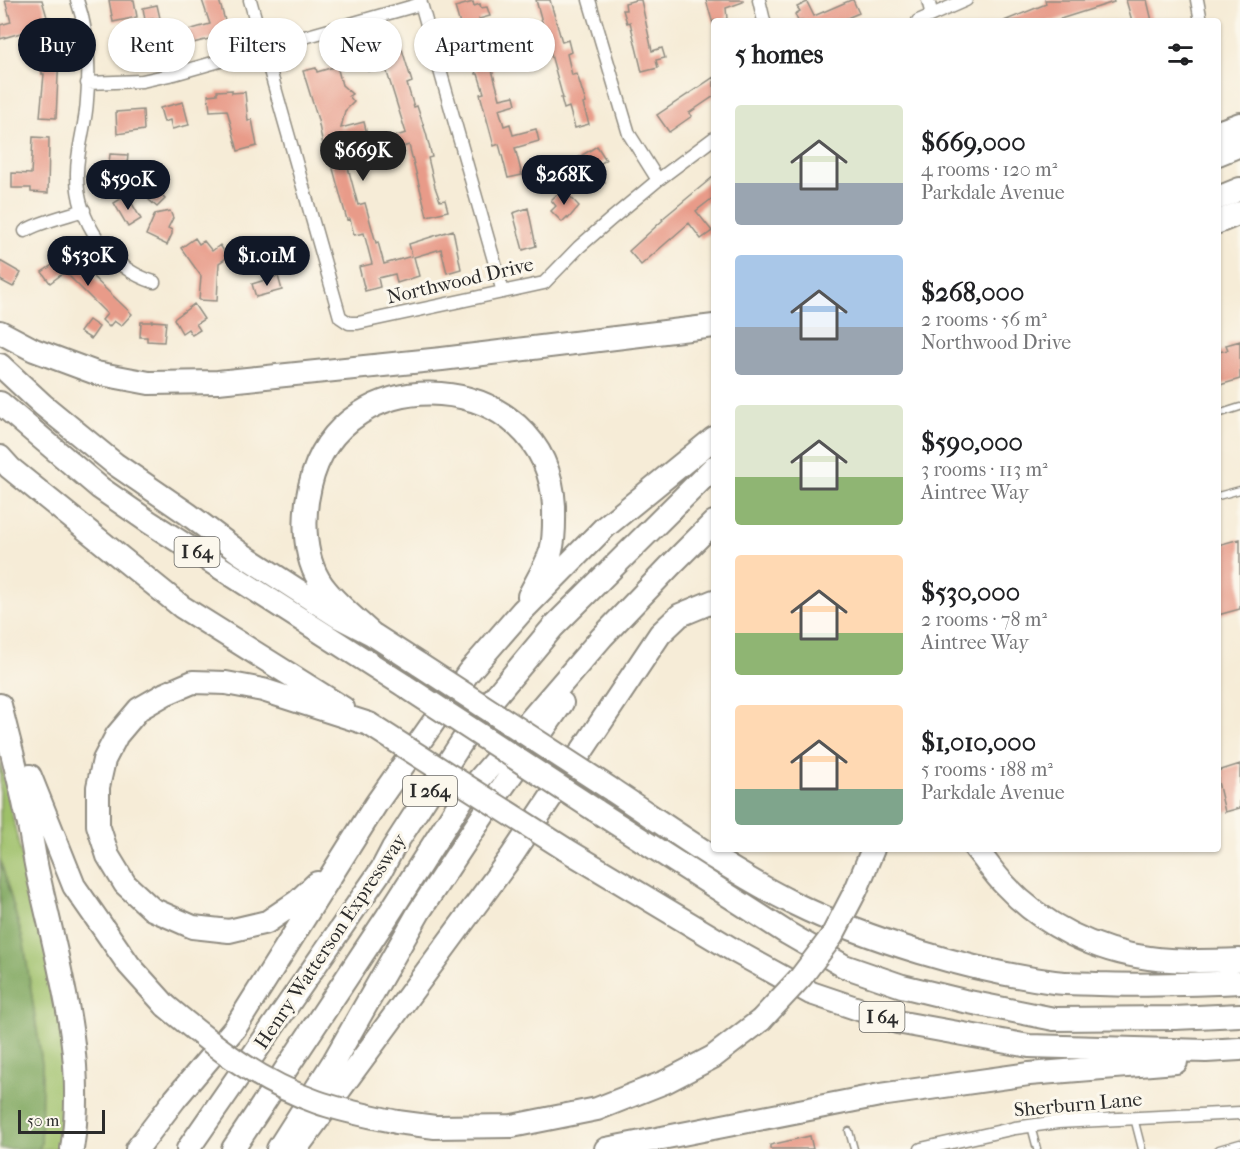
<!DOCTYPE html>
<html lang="en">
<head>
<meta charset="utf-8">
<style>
  :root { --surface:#fff; --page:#f2f2f2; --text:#202124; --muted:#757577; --accent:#111827 }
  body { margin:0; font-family:"IM FELL French Canon",serif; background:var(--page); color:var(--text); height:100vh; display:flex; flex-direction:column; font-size:22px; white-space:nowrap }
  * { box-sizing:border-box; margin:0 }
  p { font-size:20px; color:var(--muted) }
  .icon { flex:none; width:33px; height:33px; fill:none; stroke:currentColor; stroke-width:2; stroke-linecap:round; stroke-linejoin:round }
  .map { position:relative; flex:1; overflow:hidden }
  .drawer { position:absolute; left:711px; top:18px; width:510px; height:834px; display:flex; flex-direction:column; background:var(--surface); border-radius:6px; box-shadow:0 2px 4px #0004 }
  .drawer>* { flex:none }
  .banner { position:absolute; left:18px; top:18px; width:570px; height:54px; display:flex; gap:12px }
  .scale { position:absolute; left:18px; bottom:15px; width:87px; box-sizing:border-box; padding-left:6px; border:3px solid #2b2b2b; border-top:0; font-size:16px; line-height:21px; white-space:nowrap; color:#2b2b2b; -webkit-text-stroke:4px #fbf7ec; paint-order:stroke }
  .price { position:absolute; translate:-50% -51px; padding:0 14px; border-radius:21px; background:var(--accent); color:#fff; font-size:20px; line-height:39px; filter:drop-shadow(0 2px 3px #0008) }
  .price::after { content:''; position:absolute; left:50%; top:36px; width:18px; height:14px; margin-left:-9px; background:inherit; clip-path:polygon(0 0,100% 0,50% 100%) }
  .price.active { background:#222; color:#fff }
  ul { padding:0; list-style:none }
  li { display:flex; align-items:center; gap:18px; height:150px; padding:0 24px }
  li span { display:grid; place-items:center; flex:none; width:168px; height:120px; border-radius:6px; color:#555 }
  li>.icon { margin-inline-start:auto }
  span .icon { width:72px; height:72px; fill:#fffc; stroke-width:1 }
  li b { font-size:26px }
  h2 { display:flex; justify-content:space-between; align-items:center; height:72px; padding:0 24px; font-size:26px }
  .pill { padding:0 21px; border-radius:27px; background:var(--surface); box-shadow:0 2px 4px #0004; font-size:21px; line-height:54px }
  .pill.active { background:var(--accent); color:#fff }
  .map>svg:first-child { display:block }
</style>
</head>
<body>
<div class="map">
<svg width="1240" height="1149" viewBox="0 0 1240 1149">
  <rect width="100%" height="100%" fill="#fbf7ec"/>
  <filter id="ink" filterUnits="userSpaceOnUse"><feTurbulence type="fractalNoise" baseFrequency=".0167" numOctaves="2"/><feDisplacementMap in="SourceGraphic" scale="12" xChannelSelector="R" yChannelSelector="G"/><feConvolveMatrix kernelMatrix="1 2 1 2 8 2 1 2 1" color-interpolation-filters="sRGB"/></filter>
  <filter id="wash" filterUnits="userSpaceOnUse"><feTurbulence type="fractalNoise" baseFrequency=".008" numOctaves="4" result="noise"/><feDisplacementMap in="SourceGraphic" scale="24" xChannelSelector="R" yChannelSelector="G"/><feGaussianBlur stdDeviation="1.35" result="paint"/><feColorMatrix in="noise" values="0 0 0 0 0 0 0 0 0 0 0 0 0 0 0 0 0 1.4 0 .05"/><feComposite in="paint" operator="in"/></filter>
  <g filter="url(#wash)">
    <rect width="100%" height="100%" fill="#f6ecd7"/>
    <path fill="#9ec069" stroke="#64764a" stroke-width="1.5" d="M0 760 19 845 40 926 64 1036 67 1107 62 1149H39L41 1143 42 1064 24 944 0 859Z"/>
    <path fill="#7ea65d" stroke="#546844" stroke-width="1.5" d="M0 859 24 944 42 1064 41 1143 39 1149H0Z"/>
    <g id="blocks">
      <path fill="#e89b89" d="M5 0H42L47 17H50L59 55 56 118 40 117 44 74H42V45L28 48 24 32 0 39V25L11 22Z
        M109 0H134L137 17 113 22Z
        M202 0H219L229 34 185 45 181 32 210 24Z
        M536 0H550L562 42 568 40 571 52 567 54 572 75 577 74 586 103 583 104 589 124 575 128 569 107 564 109 561 98H563Z
        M636 0H641L652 51 662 48 665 58 656 60 658 68 642 72 630 22 627 23 623 10H626L625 3Z
        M706 0H743V2L726 8 727 19 714 21 713 24Z
        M851 0H853L859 13 840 21H798L795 14 800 11 797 7 807 2 814 16Z
        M1045 0H1113L1114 2 1054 21H1004L1046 4Z
        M1126 0H1147L1152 21H1132Z
        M473 2 474 6 480 4 481 8 487 7 490 16 479 19 485 45 487 44 491 57 496 55 499 66 492 70 500 99 514 96 516 104 499 109 504 126 510 124 513 135 536 129 539 141 515 148 522 175 508 178 499 144 494 146 480 94 484 93 478 74H476L472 60H470L464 27 461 28 455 7Z
        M157 5 160 18 145 20 143 8Z
        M154 33 156 48 145 49 144 47H140V50L117 52 116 37Z
        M387 45 388 49 401 46 412 82 407 84 414 107 417 106 426 133 432 157 428 158 435 187 440 201 445 200 448 211 427 216 409 145 384 153 380 141 406 133 385 66 368 71 364 55 371 53 370 50Z
        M337 66 342 85 352 94 349 96 354 102 345 111 341 128 364 122 368 138 342 145 358 205 365 203 376 243 378 242 384 264 412 256 409 244 453 230 461 269 447 273 441 249 414 257 419 276 397 283 395 274 378 278 380 287 365 291 359 267 372 264 364 233 354 235 350 219 347 220 332 165H330L328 157 324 159 321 146 323 145 318 120 303 71 316 68 317 72Z
        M714 77V96L689 113 692 116 669 132 657 115Z
        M232 90V93L245 92 248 121 252 119 257 146 238 151 227 110 210 111 208 95 217 94V91Z
        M183 102 189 125 172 129 170 120 164 122 160 108Z
        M143 110 144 130 117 134 116 112Z
        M33 137 49 138 48 193 31 192V188H12V173L31 174Z
        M597 146 606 160 595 167 605 182 596 189 576 159Z
        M110 154 128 155 127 165 114 168 109 163Z
        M714 176V197L696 211 712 231 701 239 689 223 641 265 629 251 663 220 662 219Z
        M149 183 165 199 157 207 149 200 151 198Z
        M563 189 579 206 568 219 567 217 562 222 551 211 556 206 551 200Z
        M127 195 141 219 128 227 114 203Z
        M528 208 536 246 523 250 513 213Z
        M170 211 173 218 168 228 172 230V234L167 245 146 235 155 214Z
        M195 238 199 244 204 241 212 251 220 245 228 257 219 263 217 301 199 300 201 276 181 248Z
        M68 248 89 277 91 275 132 314 121 326 114 321 109 327 102 320 107 314 65 272 50 283 42 272 58 261 55 257Z
        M0 261 21 273 13 287 0 280Z
        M278 276 282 290 256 297 252 284Z
        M194 304 204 319 196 324 200 330 192 335 188 329 182 333 174 319Z
        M89 320 99 327 91 339 80 332Z
        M152 321 166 322 164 342 147 341V337H140L141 322H152Z
        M1240 341V379L1220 385 1218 378V352L1228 350 1226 345Z
        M1240 539V609L1218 615V545Z
        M1240 764V808L1225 812 1218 782V771Z
        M810 1136 813 1149H770V1145Z"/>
    </g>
  </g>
  <g filter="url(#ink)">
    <use href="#blocks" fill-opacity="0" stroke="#908c81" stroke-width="1.5"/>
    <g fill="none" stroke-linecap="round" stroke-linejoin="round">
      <defs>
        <path id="service" d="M1218 414 1240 407
          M1218 496 1240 490
          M1134 1118 1142 1149
          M1031 1126 1037 1149
          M849 1131 854 1149
          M1219 1149 1240 1143"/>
        <path id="minor" d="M77 0C88 31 90 67 87 100 86 125 77 148 77 173 76 220 109 268 154 282
          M250 0 340 317 349 323H358L544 283 579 247 610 220 658 180 714 138
          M420 0 503 292
          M589 0 629 134 658 180
          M759 0 764 21
          M928 0 932 15
          M1197 0 1201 21
          M918 21 966 0
          M87 83 142 81 174 74 421 4
          M25 231C36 223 69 215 84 210
          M921 1149 1015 1128 1058 1122 1240 1113"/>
        <path id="motorway" d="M1218 132 1240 124
          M1218 154 1240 145
          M1218 198 1240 189
          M1218 222 1240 213
          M0 332 34 350 96 373 149 383 218 382 442 359 714 326
          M0 365 43 405 115 464 188 514 240 553 339 617 372 634 420 665
          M0 403 100 488 149 522 405 686
          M0 457 10 468 182 607 343 708
          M372 634C357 620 339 606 326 590 303 563 302 519 310 486 340 353 547 367 554 506 554 520 555 537 551 551 546 566 536 582 529 596
          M0 705C8 739 18 773 25 807 31 829 33 852 38 874 58 965 87 1056 72 1149
          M30 776 74 886 129 965 166 1006
          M612 790C671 829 729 871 793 903 868 940 971 971 1054 982 1068 984 1084 983 1099 984 1146 986 1193 984 1240 982
          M595 810 787 933 844 966 902 986 964 1001 1054 1019 1175 1018 1240 1015
          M565 849 735 951 811 993 897 1022 1029 1046 1206 1051 1240 1049
          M976 849C986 861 994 874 1005 885 1042 925 1095 951 1149 958 1178 962 1210 961 1240 960
          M317 883 298 901 267 922 229 931 193 927 152 909 125 884 108 856 98 825V787L104 760 117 735 139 709 165 694 193 682 226 683 263 690 369 724
          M856 890 873 849
          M397 1122 435 1127 512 1126 597 1109 665 1082 713 1057 761 1020
          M137 1149 175 1099 235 1028 376 804 468 673 522 611 605 527 714 438
          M188 1149 382 869 393 848 478 717 553 627 714 467
          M233 1149 387 917 463 798 602 637 670 566 714 522
          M278 1149 334 1061 419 912 492 802 562 703
          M296 1149 511 857 660 634 680 615 714 601
          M606 1149 880 1095 1029 1074 1176 1062"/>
      </defs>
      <use href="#service" stroke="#908c81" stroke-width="9"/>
      <use href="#minor" stroke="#908c81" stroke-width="15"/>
      <use href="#motorway" stroke="#908c81" stroke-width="26"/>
      <use href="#service" stroke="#fff" stroke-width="6"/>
      <use href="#minor" stroke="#fff" stroke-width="12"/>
      <use href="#motorway" stroke="#fff" stroke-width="22"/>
      <defs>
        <path id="motorway-bridge" d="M420 665 612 790
          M405 686 595 810
          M369 724 565 849
          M166 1006C214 1046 257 1081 317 1102 342 1111 370 1116 397 1122
          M761 1020 801 977 832 936 856 890"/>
      </defs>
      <use href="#motorway-bridge" stroke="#908c81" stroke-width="26" stroke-linecap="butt"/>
      <use href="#motorway-bridge" stroke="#fff" stroke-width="22"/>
    </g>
  </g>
  <g text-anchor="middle" stroke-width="6" stroke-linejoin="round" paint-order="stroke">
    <g fill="#fbf7ec" stroke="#696865" stroke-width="1.5">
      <rect x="174.5" y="537" width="45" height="30" rx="4.5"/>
      <rect x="403" y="776" width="54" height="30" rx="4.5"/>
      <rect x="859.5" y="1002" width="45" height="30" rx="4.5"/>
    </g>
    <g font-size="18" font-weight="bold" fill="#2b2b2b">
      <text x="197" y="558">I 64</text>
      <text x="430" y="797">I 264</text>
      <text x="882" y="1023">I 64</text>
    </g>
    <g font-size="20" fill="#2b2b2b" stroke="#fbf7ec">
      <text transform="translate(460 280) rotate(-13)" y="7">Northwood Drive</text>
      <text transform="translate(330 941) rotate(-56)" y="7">Henry Watterson Expressway</text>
      <text transform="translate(1078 1104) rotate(-5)" y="7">Sherburn Lane</text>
    </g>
  </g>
</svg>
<div class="scale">50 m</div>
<b class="price active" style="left:363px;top:182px">$669K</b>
<b class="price" style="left:564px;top:206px">$268K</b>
<b class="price" style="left:128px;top:211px">$590K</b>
<b class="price" style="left:88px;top:287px">$530K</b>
<b class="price" style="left:267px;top:287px">$1.01M</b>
<div class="banner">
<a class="pill active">Buy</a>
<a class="pill">Rent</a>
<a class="pill">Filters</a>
<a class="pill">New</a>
<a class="pill">Apartment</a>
</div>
<section class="drawer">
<h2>5 homes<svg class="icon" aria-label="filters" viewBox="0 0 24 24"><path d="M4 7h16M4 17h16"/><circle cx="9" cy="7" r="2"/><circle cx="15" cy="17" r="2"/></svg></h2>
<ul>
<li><span style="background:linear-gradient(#dfe7d0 65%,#9aa5b1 0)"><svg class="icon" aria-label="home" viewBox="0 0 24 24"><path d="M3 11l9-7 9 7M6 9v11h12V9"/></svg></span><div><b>$669,000</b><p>4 rooms · 120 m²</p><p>Parkdale Avenue</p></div></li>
<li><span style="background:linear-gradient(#a9c7e8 60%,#9aa5b1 0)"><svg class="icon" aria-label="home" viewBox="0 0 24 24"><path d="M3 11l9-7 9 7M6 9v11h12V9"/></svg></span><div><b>$268,000</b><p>2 rooms · 56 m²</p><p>Northwood Drive</p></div></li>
<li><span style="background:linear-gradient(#dfe7d0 60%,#8fb573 0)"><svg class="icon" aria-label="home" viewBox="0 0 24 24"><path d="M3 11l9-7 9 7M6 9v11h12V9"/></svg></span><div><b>$590,000</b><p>3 rooms · 113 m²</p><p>Aintree Way</p></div></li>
<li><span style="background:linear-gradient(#ffd9b3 65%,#8fb573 0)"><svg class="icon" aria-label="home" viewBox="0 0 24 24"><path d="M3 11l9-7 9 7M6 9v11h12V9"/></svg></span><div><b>$530,000</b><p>2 rooms · 78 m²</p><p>Aintree Way</p></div></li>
<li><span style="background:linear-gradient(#ffd9b3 70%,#7fa58c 0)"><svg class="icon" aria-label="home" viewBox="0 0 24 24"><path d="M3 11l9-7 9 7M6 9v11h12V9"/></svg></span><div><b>$1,010,000</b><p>5 rooms · 188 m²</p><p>Parkdale Avenue</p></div></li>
</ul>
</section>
</div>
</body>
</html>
